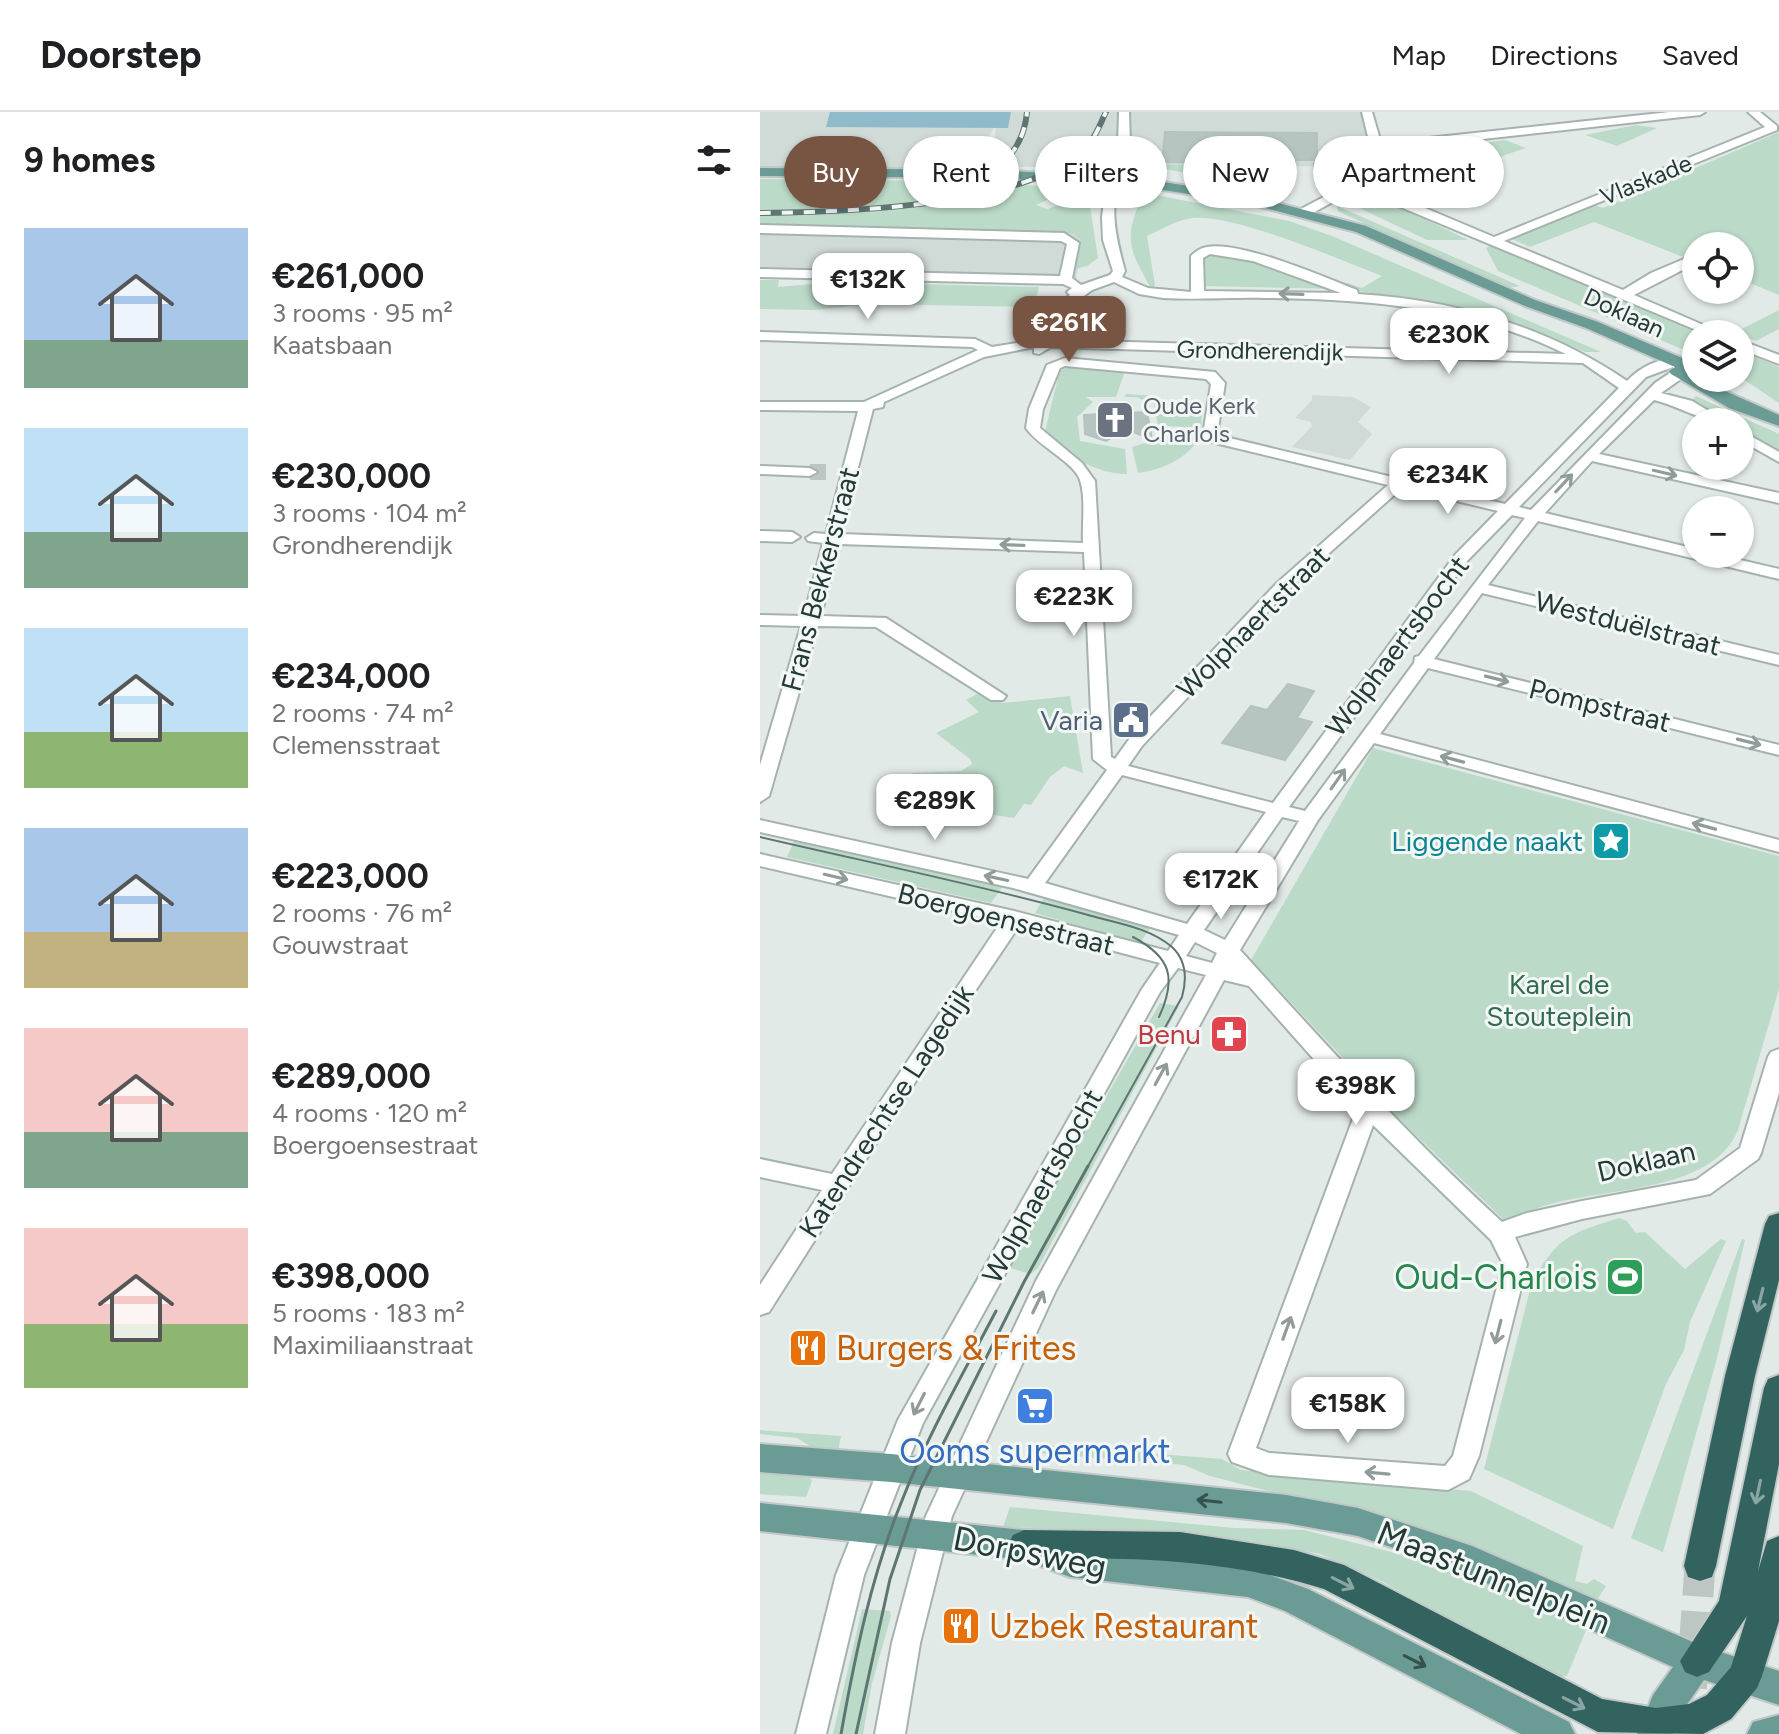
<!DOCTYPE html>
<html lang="en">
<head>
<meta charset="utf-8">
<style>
  :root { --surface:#fff; --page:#f6f6f6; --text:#202124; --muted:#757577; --line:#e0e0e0; --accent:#785442 }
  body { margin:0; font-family:Figtree,sans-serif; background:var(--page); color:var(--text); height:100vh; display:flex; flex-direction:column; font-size:30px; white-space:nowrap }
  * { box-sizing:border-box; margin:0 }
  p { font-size:26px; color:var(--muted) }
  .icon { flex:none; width:44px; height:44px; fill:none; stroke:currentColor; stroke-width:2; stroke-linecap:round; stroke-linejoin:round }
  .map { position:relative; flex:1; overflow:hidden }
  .details { display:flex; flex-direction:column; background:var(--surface); width:760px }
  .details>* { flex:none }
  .hud { position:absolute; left:24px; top:24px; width:760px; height:72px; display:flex; gap:16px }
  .buttons { position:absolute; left:922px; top:120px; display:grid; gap:16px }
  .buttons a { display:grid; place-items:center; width:72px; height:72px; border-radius:50%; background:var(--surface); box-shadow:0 2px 6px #0004; font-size:40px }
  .price { position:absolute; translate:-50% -68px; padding:0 18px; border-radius:16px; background:#fff; color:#222; font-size:26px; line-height:52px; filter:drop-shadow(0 2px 4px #0008) }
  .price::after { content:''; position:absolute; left:50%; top:48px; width:24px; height:18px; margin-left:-12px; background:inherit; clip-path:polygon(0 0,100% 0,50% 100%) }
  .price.on { background:var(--accent); color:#fff }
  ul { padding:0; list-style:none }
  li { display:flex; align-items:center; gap:24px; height:200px; padding:0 24px }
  li span { display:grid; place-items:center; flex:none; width:224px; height:160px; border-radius:0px; color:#555 }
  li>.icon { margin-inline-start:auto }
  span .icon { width:96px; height:96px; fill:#fffc; stroke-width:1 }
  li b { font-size:34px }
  h2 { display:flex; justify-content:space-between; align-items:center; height:96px; padding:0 24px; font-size:34px }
  .pill { padding:0 28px; border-radius:36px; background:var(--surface); box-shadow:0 2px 6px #0004; font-size:28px; line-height:72px }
  .pill.on { background:var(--accent); color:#fff }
  header { display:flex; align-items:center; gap:48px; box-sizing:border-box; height:112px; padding:0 40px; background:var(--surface); border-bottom:2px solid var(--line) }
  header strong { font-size:38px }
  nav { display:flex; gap:44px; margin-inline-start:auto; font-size:28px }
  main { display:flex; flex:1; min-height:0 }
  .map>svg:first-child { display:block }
</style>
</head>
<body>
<header>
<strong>Doorstep</strong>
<nav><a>Map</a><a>Directions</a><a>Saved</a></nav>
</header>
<main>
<section class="details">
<h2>9 homes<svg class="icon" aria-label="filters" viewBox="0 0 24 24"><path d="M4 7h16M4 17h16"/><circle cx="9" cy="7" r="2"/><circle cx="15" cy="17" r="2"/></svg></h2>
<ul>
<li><span style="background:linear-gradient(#a9c7e8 70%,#7fa58c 0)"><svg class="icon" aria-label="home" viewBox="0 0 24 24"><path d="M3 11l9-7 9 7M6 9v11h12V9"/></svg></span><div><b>€261,000</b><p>3 rooms · 95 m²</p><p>Kaatsbaan</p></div></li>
<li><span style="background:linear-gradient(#bfe0f5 65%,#7fa58c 0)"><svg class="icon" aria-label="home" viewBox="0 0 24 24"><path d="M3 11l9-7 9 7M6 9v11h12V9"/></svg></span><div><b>€230,000</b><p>3 rooms · 104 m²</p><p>Grondherendijk</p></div></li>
<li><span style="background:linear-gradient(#bfe0f5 65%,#8fb573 0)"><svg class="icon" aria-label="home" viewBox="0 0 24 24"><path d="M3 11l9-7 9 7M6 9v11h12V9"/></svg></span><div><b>€234,000</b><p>2 rooms · 74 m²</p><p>Clemensstraat</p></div></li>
<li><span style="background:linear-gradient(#a9c7e8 65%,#c2b280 0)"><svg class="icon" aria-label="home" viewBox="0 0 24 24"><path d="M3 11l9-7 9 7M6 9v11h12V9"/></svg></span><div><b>€223,000</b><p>2 rooms · 76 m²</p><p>Gouwstraat</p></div></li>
<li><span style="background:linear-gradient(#f6c9c9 65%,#7fa58c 0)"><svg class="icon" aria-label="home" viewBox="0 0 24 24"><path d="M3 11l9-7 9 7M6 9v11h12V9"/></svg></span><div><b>€289,000</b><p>4 rooms · 120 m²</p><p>Boergoensestraat</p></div></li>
<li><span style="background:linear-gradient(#f6c9c9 60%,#8fb573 0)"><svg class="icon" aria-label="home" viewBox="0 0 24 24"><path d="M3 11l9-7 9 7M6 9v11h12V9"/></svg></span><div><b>€398,000</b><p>5 rooms · 183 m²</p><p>Maximiliaanstraat</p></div></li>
</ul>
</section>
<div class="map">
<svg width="1019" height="1622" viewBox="0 0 1019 1622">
  <rect width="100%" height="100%" fill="#e2eae7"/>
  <path fill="#d0dad7" d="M0 0H614L628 54 233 55 236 13 204 63 0 59Z
    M0 111 327 123 315 170 0 165Z
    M552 283 593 285 611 295 598 310 612 322 590 348 532 335 552 314 551 310 535 306 552 288Z"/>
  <path fill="#bcdac8" d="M876 13 897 16 857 34 825 23Z
    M1019 20V183L980 167V134H936V150L834 110 770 135 752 127 834 93 843 96Z
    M745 28 766 36 730 48 698 34Z
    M403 53 512 54 529 64 507 75 415 59 403 56Z
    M0 67 195 69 314 76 276 93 288 97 313 87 329 88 338 146 327 154 311 158 321 128 314 122 0 112Z
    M612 81 708 128H667L593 93Z
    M391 82 529 109 572 124 841 240H825L723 198 592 178 583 174 587 171 602 176 622 164C582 149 465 97 427 107 414 110 400 118 387 124L395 173 391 177C376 147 364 135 375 102 378 93 382 86 391 82Z
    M577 94 760 174 747 176 588 104 578 99Z
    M731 133 942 222H936V243L738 159 726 136Z
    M460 141 513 154 579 177 443 174 442 145Z
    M0 168H19L18 175 75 170 279 175 274 195 112 192 53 198 0 197Z
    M1019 198V217L996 229 974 221Z
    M980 238 1019 255V291L980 265Z
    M307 256 365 259 356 285H326L333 290 317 305 320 329 365 337 367 362C337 362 303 343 285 319L300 258Z
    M366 282 396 284 406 298 442 299 441 322H438V316L406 314 404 321 399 320 394 292 376 285H365Z
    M936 284 1019 322V339L980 316V310H968L930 290Z
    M399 324 440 325C427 347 402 358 378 361L372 335 399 327Z
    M217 582 243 591 310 584 323 661 304 654 290 665 271 693 264 692 254 706 195 697 182 715 146 704 152 661 201 659 212 652 210 647 176 621 219 600 206 588Z
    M613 636 1019 744V877L978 1018C953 1080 846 1076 791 1092 775 1096 760 1103 745 1109L636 1004 631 1006 593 966 598 962 491 848Z
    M35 727 243 774 231 791 27 745Z
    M285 784 391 815 379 832 275 801Z
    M400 891 419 894 278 1156 271 1162 250 1156V1152Z
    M859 1106 867 1109 876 1121 885 1120 925 1157 961 1127 966 1129 930 1210 924 1238 906 1272 853 1417 724 1357 772 1170C798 1124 811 1121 859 1106Z
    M982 1127 985 1128 956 1250 903 1440 871 1426Z
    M0 1318 81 1324 78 1339 56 1338 37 1326 0 1322Z
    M271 1332 462 1347 481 1358 711 1379 823 1434 815 1469 827 1472 834 1467 846 1474 837 1488 631 1411 450 1364 424 1353 278 1341 269 1337Z
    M0 1361 50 1366 52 1369 46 1385 0 1382Z
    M250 1395 475 1416 544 1418 655 1446 741 1478 826 1518 807 1564 798 1565 617 1467 560 1442 485 1428 369 1419 243 1415Z
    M102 1497 130 1499 131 1504 112 1571 103 1622H73Z"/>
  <path fill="#8fbaca" d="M70 0H251L248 16 66 15Z"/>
  <path fill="#b7c5c1" stroke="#b5c3bf" stroke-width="2" d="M405 20 557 21V48H535V51L402 50Z
    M387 300 392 328 367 317 346 329 325 322 324 303Z
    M528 572 554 579 537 606 552 610 525 648 462 631 491 594 507 598Z"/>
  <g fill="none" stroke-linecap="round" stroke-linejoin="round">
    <path stroke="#bcc7c4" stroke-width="16" stroke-dasharray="16 8" stroke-linecap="butt" d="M50 360H68"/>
    <path stroke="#bcc7c4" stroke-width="31" stroke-dasharray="31 15" stroke-linecap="butt" d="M933 1622 930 1596 940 1454"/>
    <defs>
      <path id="minor" d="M359 0H369L370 33 378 53 365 93 355 90C360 77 369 61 364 47 349 93 353 115 365 159L362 165 388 176 431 180V144C435 140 440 136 447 135 478 128 565 165 597 178L598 182C695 188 786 214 867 269 882 253 903 244 925 247V264L901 281 932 289 967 310C942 310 919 294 894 288L839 342 1019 381V391L832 349 785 401 936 437V442H955L1019 457V467L778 409 728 473 1019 543V553L722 481 674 547 1019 633V643L668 556 620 622 1019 728V740L614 631 558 708 480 838C565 932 649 1025 742 1110L767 1101 822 1089 936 1068 980 1036 1008 945 1011 940 1019 937V981L1001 1041 998 1047 950 1082 822 1107 755 1125 767 1152 719 1344 709 1367 688 1378 509 1363 472 1350 468 1342 597 996 489 874 464 868 296 1178 192 1404 160 1531 145 1622H115L132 1531 166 1404 276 1169 446 863 418 856 400 880 163 1311 104 1463 66 1622H36L76 1463 138 1308 382 877 400 851 259 814 180 931 9 1200 0 1203V1173L62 1078 0 1065V1047L72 1062 241 810 0 754V742L254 799 408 839 419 823 253 776 0 720V708L268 767 347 658 333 647 324 440 79 432 61 504 126 506 246 584 243 588H231L116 515 58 514 9 684 0 690V653L41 514 0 513V503L44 504 63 431 48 429 46 426 54 421 66 422 98 299 0 298V290H104L218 238 212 235 0 228V220L215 227 232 235 282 227 296 194 310 183 307 180 312 176 303 172 0 165V157L300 164 307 132 301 129 0 121V113L304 121 319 131 312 166 321 173 350 163 353 159 343 128 342 105 347 66 358 33ZM450 142 493 149 581 181 444 179 443 146ZM354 170 379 182 403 186C438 188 472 185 507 186 609 187 713 196 806 242L295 228 308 196 332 178ZM274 235V241L279 242 291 235 823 251 859 276 745 392 457 323 465 271 455 260 305 246 287 253 269 297 266 316C278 334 314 350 320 368 326 386 322 412 323 431L81 422 113 297 123 295 124 290 224 245ZM305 254 446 267 451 272 443 323 447 329 628 373 517 471 370 626 355 647 351 645 335 369 322 351 280 316 283 297 300 256ZM913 255V259L895 271 771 398 759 395 886 265ZM642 376 738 399 695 443 513 691 368 654 382 634 529 477ZM752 403 765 406 659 544 655 545 654 551 545 699 529 695 707 449ZM362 663 506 700 427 812 285 771ZM522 705 539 709 465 828 444 818ZM435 830 457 841 452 851 426 844ZM613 1013 731 1128 743 1152 693 1344 685 1354 509 1341 496 1336Z
        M602 0H612L621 31 910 0H945L940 3 623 38 622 58 611 68 646 88 734 125 1005 15 988 0H1000L1017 14V18L744 129 863 178 891 161 936 142V151L874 183 964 222H946L638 94 604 73 547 104H539V98L594 69 555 56V52L602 64 610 57 612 41Z
        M980 228 1019 243V252L980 237Z
        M980 318 1019 340V350L980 328Z
        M0 354 50 356 57 360 50 364 0 362Z
        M0 419 32 420 40 425 32 430 0 429Z"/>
      <path id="major" d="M0 56 236 58 390 68 487 83 606 114 775 188 838 210 936 252V266L1019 303V314L969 296 911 262 909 259 915 255 826 216 765 194 596 120 486 91 390 76 236 66 0 64Z
        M0 1332 131 1342 526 1383 598 1396 712 1434 942 1534 1019 1559V1593L944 1568 919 1604 913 1622H877L893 1583 913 1555 693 1456 598 1424 526 1411 131 1370 0 1360Z
        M0 1391 264 1418 310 1435 488 1455 548 1477 809 1610 815 1622H761L525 1499 488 1485 310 1465 264 1448 0 1419Z
        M1019 1603V1622H987L993 1610Z"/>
      <path id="highway" d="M1019 1101V1168L995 1264 956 1454 952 1465 940 1469 928 1465 924 1454 965 1264 1005 1112 1009 1104Z
        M1019 1263V1352L998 1459 1007 1429 1019 1424V1509L1002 1564 997 1576 971 1607 943 1622 838 1620 564 1477C466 1447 366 1444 264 1448L253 1443 248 1433 253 1423 264 1418 420 1420 534 1438 584 1453 842 1587 896 1596 929 1592 947 1583 971 1555 985 1510 987 1504 949 1560 937 1565 925 1560 920 1549 959 1489 1004 1276 1008 1267Z"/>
    </defs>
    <use href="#minor" stroke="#a5b2ae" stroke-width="4"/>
    <use href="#major" stroke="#c1c8c7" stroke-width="4"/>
    <use href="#highway" stroke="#c1c8c7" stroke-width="4"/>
    <use href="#minor" fill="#fff" fill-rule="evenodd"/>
    <use href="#major" fill="#6a9c95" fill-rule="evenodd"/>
    <use href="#highway" fill="#32635e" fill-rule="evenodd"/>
    <path stroke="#5e7572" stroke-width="2" d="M0 725C107 750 215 772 321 801 350 810 388 814 412 835 427 849 427 867 422 885L327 1056
      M373 825C411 845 417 866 399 905"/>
    <path stroke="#5e7572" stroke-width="3" d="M81 1622C95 1544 111 1465 141 1391 167 1324 203 1262 236 1199
      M96 1622 130 1467 160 1378 264 1170 328 1054"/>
    <defs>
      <path id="rail" d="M171 82C218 69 262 55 267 0
        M0 101C80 100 274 96 329 32 336 24 341 10 346 0"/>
    </defs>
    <use href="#rail" stroke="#5e7572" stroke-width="6"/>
    <use href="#rail" stroke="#f2f7f5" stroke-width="4" stroke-dasharray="11" stroke-linecap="butt"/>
  </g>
  <defs><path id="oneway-shaft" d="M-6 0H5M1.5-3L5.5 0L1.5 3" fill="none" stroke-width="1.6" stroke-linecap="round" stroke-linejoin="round" transform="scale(2)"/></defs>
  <g stroke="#919c9a">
    <use href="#oneway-shaft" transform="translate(531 182) rotate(-178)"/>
    <use href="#oneway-shaft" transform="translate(905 361) rotate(13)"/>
    <use href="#oneway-shaft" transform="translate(804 371) rotate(-47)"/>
    <use href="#oneway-shaft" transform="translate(252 433) rotate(-178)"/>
    <use href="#oneway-shaft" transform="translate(737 567) rotate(14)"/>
    <use href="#oneway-shaft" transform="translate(989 630) rotate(14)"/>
    <use href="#oneway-shaft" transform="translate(692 647) rotate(-165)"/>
    <use href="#oneway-shaft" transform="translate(578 667) rotate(-55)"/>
    <use href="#oneway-shaft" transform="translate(944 714) rotate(-165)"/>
    <use href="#oneway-shaft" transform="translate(76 765) rotate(13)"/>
    <use href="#oneway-shaft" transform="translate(236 766) rotate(-168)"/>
    <use href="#oneway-shaft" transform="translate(401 962) rotate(-61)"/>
    <use href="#oneway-shaft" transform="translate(278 1190) rotate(-64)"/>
    <use href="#oneway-shaft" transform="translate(527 1216) rotate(-70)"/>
    <use href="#oneway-shaft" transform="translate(738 1220) rotate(104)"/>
    <use href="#oneway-shaft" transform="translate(159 1292) rotate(117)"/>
    <use href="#oneway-shaft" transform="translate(617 1361) rotate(-175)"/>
  </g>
  <g stroke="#88a6a2">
    <use href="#oneway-shaft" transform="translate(1000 1188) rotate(104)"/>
    <use href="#oneway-shaft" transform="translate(998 1380) rotate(102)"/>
    <use href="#oneway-shaft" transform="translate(583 1471) rotate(27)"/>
    <use href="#oneway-shaft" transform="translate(814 1591) rotate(27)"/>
  </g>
  <g stroke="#35524e">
    <use href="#oneway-shaft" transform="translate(449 1389) rotate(-174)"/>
    <use href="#oneway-shaft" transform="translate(655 1549) rotate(27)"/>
  </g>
  <defs>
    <symbol id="church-square" viewBox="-11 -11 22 22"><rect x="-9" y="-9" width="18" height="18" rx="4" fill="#6b7280" stroke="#f2f7f5"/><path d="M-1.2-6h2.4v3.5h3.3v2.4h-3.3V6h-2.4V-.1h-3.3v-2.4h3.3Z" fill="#fff"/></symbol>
    <symbol id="civic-square" viewBox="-11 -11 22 22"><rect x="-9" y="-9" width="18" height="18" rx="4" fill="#5c6f8a" stroke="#f2f7f5"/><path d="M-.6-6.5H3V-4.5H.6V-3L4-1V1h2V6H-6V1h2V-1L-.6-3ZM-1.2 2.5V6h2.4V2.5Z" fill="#fff"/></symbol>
    <symbol id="sight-square" viewBox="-11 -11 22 22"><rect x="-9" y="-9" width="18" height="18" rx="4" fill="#0f9aa8" stroke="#f2f7f5"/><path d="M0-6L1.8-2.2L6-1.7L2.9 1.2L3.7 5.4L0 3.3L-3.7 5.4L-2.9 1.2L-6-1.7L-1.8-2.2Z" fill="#fff"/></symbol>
    <symbol id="pharmacy-square" viewBox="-11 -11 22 22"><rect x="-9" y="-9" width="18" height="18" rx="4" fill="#e0444e" stroke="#f2f7f5"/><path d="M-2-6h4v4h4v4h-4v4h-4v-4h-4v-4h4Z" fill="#fff"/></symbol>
    <symbol id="stadium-square" viewBox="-11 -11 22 22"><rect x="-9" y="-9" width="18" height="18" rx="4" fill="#2e9e5b" stroke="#f2f7f5"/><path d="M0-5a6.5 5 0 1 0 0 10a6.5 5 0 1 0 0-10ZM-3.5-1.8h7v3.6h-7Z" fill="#fff"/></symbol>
    <symbol id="restaurant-square" viewBox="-11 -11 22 22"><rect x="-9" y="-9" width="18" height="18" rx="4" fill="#e8710a" stroke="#f2f7f5"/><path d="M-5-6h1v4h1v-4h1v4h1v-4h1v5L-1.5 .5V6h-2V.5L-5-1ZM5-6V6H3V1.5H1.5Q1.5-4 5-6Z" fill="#fff"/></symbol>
    <symbol id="supermarket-square" viewBox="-11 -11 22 22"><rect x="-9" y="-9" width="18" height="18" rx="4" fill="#3f7fe0" stroke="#f2f7f5"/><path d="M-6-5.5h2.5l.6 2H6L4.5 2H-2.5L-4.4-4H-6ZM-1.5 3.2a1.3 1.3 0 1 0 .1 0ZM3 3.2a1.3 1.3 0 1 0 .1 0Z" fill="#fff"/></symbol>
  </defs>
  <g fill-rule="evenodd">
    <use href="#church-square" x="333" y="286" width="44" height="44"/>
    <use href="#civic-square" x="349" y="586" width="44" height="44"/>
    <use href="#sight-square" x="829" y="707" width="44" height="44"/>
    <use href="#pharmacy-square" x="447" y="900" width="44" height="44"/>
    <use href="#stadium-square" x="843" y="1143" width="44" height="44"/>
    <use href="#restaurant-square" x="26" y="1214" width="44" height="44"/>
    <use href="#supermarket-square" x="253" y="1272" width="44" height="44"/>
    <use href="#restaurant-square" x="179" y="1492" width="44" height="44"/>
  </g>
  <g text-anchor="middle" stroke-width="6" stroke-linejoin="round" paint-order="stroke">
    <g font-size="24" fill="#233a36" stroke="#f2f7f5">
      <text transform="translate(886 68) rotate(-22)" y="8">Vlaskade</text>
      <text transform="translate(864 201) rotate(25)" y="8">Doklaan</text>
      <text transform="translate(500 239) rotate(1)" y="8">Grondherendijk</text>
    </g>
    <g font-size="24" fill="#5b616d" stroke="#f2f7f5" text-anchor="start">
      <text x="383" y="302">Oude Kerk<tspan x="383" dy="28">Charlois</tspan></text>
    </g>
    <g font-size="28" fill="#233a36" stroke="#f2f7f5">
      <text transform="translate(60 467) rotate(-75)" y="10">Frans Bekkerstraat</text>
      <text transform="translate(493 510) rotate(-45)" y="10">Wolphaertstraat</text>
      <text transform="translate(868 511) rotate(14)" y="10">Westduëlstraat</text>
      <text transform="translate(637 534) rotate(-53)" y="10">Wolphaertsbocht</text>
      <text transform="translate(840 593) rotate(14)" y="10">Pompstraat</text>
      <text transform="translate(246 807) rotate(14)" y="10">Boergoensestraat</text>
      <text transform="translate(126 999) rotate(-57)" y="10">Katendrechtse Lagedijk</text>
      <text transform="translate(886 1049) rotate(-13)" y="10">Doklaan</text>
      <text transform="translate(282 1074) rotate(-61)" y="10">Wolphaertsbocht</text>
    </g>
    <g font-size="28" fill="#4e5e75" stroke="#f2f7f5" text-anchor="end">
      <text x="343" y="618">Varia</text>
    </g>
    <g font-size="28" fill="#0d838f" stroke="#f2f7f5" text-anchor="end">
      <text x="823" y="739">Liggende naakt</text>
    </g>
    <g font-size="28" fill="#326c4f" stroke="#f2f7f5">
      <text x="799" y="882">Karel de<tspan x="799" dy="32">Stouteplein</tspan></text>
    </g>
    <g font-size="28" fill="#be3a42" stroke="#f2f7f5" text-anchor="end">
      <text x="441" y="932">Benu</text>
    </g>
    <g font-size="34" fill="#27864d" stroke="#f2f7f5" text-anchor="end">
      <text x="837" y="1177">Oud-Charlois</text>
    </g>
    <g font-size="34" fill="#c56008" stroke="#f2f7f5" text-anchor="start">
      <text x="76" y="1248">Burgers &amp; Frites</text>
      <text x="229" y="1526">Uzbek Restaurant</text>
    </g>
    <g font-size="34" fill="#366cbe" stroke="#f2f7f5">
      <text x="275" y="1351">Ooms supermarkt</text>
    </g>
    <g font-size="34" fill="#233a36" stroke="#f2f7f5">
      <text transform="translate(270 1440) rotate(11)" y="12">Dorpsweg</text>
      <text transform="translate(734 1465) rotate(22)" y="12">Maastunnelplein</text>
    </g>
  </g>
</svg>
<div class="buttons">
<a><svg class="icon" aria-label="locate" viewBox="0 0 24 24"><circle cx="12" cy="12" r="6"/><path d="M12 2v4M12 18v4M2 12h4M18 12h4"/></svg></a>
<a><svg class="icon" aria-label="layers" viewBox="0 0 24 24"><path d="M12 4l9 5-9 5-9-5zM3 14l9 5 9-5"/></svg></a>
<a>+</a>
<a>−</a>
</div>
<b class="price" style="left:108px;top:209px">€132K</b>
<b class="price on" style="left:309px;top:252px">€261K</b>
<b class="price" style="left:689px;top:264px">€230K</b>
<b class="price" style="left:688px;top:404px">€234K</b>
<b class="price" style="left:314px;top:526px">€223K</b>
<b class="price" style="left:175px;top:730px">€289K</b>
<b class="price" style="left:461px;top:809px">€172K</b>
<b class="price" style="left:596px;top:1015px">€398K</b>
<b class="price" style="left:588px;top:1333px">€158K</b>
<div class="hud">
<a class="pill on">Buy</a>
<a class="pill">Rent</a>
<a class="pill">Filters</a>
<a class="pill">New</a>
<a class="pill">Apartment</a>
</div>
</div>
</main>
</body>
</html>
